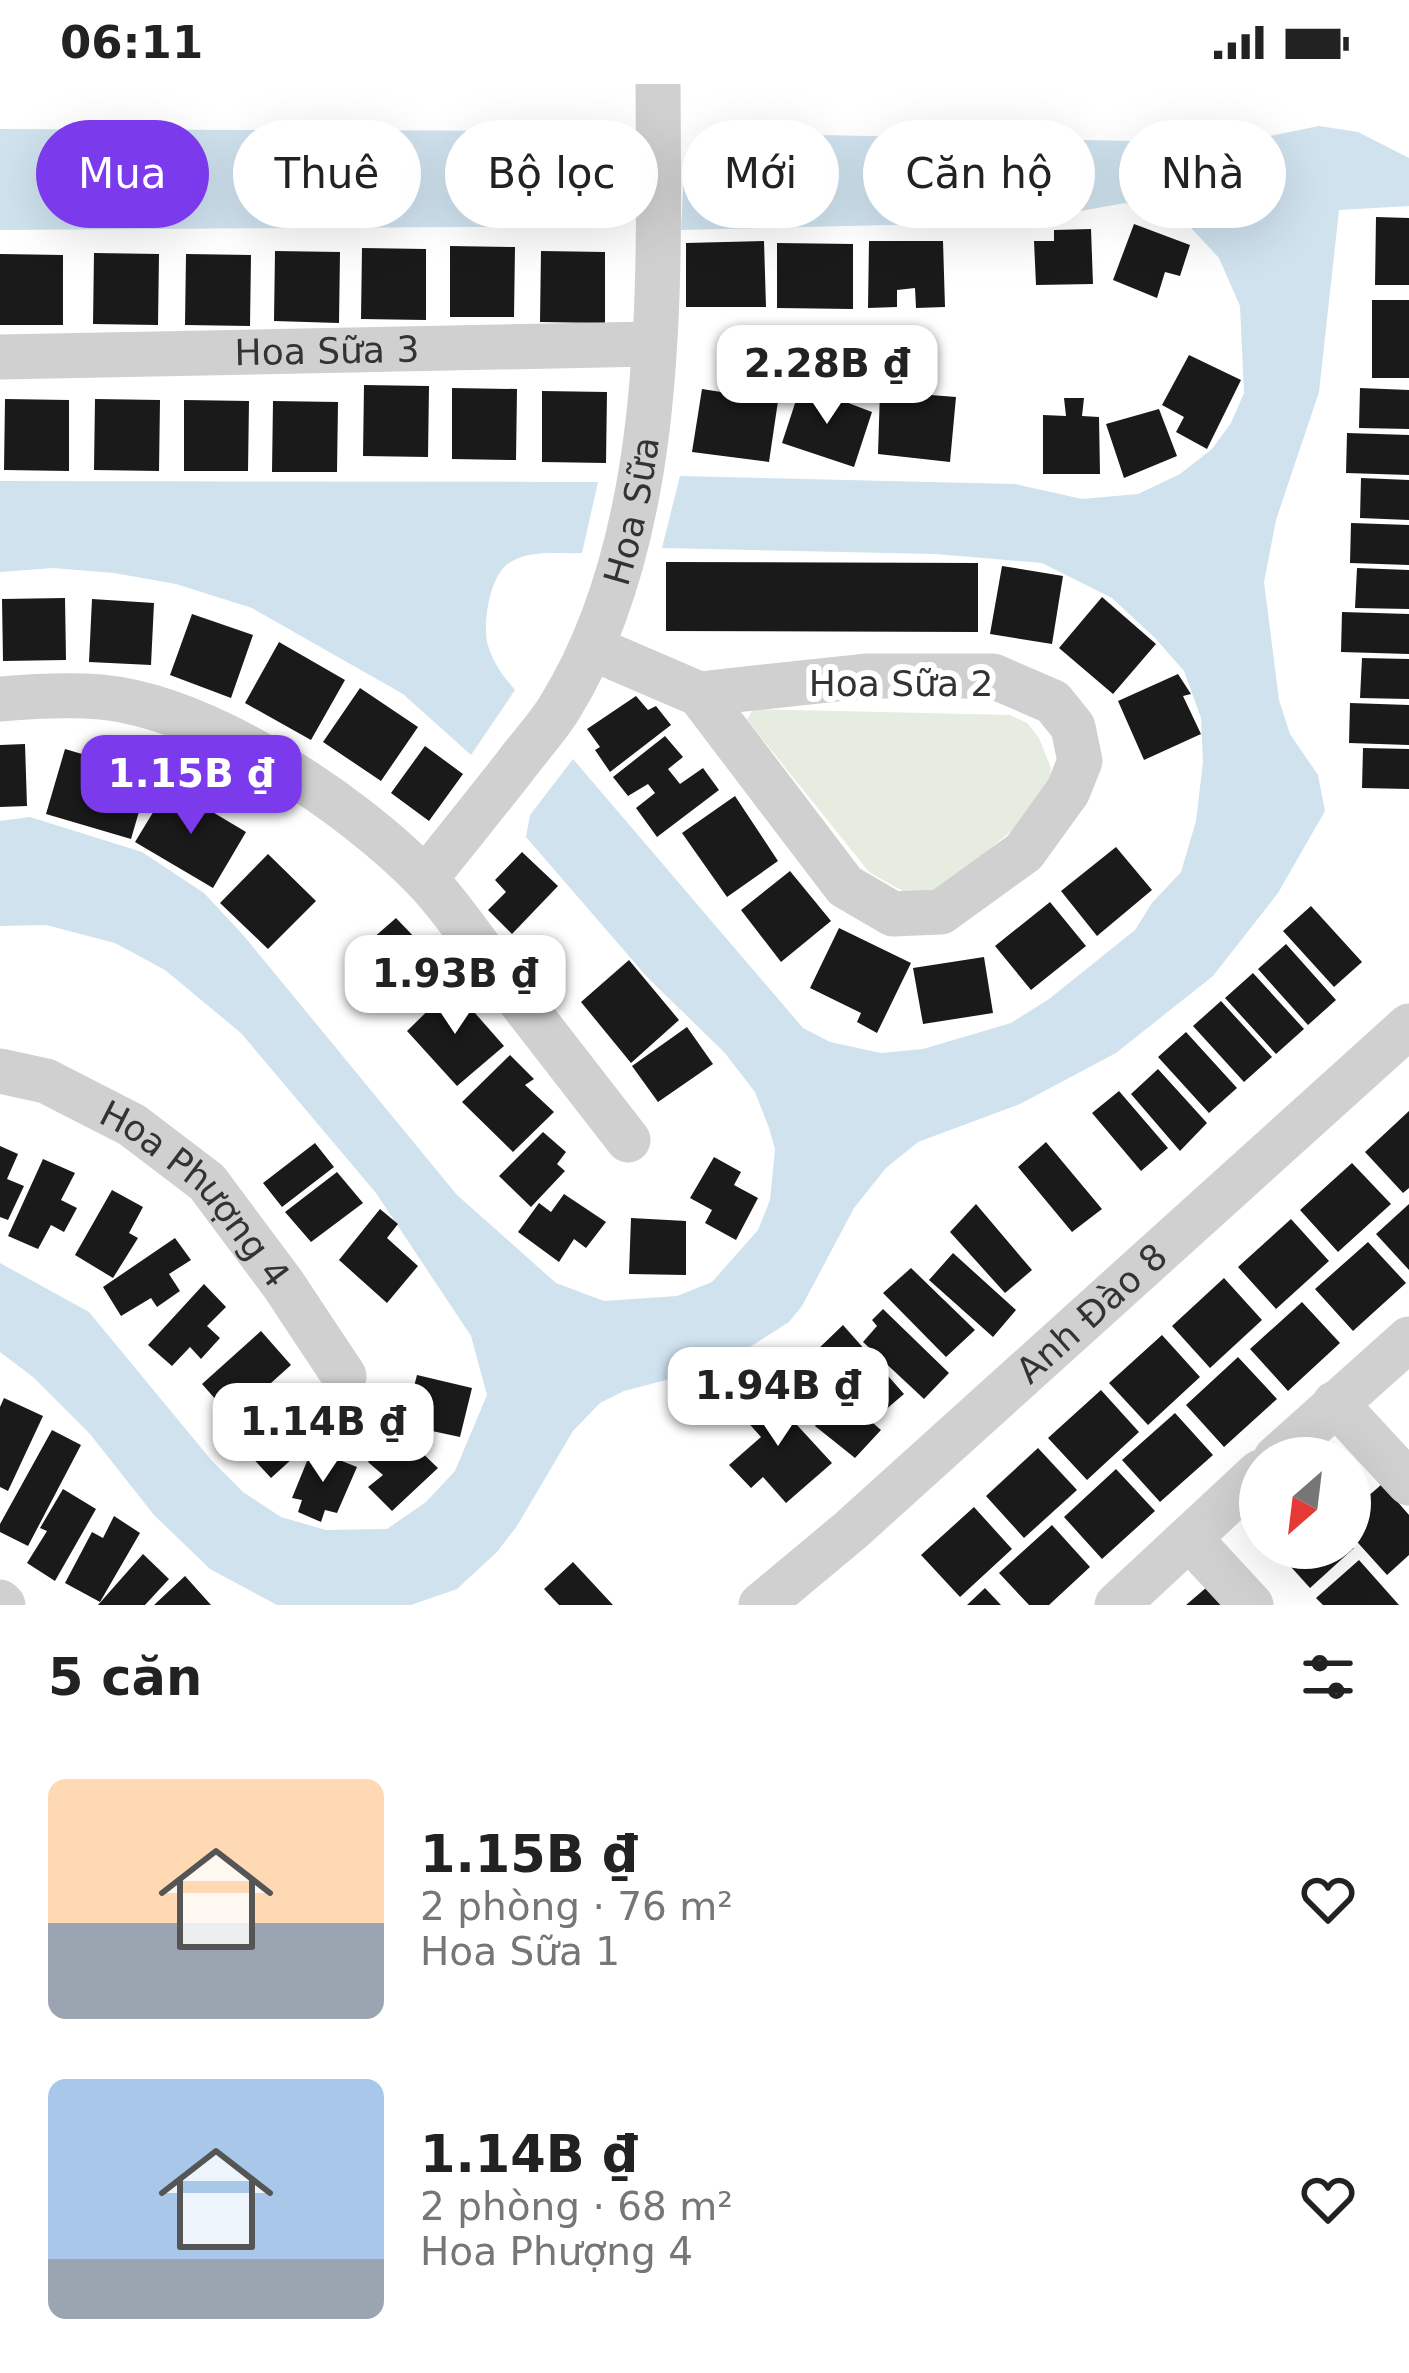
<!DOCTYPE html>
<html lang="vi">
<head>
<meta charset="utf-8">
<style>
  :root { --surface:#fff; --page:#f2f2f2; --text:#222; --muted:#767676; --accent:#7c3aed }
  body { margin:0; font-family:"DejaVu Sans",sans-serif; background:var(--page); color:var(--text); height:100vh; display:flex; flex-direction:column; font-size:45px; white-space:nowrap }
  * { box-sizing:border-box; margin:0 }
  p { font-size:39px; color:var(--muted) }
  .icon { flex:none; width:66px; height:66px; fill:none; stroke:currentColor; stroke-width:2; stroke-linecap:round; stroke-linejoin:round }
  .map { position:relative; height:1521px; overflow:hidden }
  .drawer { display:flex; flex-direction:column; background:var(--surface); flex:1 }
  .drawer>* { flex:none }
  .top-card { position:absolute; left:36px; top:36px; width:1338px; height:108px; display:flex; gap:24px }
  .needle { width:78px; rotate:208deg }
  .buttons { position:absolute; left:1239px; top:1353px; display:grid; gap:24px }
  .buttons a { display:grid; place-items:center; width:132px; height:132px; border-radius:50%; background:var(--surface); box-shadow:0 12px 48px #0002; font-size:60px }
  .price { position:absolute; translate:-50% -102px; padding:0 27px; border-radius:24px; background:#fff; color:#222; font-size:39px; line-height:78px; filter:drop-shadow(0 3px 6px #0008) }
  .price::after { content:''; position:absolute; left:50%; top:72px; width:36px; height:27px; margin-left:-18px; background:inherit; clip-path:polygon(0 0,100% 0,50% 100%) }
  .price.current { background:var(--accent); color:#fff }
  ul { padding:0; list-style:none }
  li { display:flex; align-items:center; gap:36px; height:300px; padding:0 48px }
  li span { display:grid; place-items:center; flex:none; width:336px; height:240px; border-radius:18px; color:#555 }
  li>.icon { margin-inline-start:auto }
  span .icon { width:144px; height:144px; fill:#fffc; stroke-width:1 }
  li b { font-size:51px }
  h2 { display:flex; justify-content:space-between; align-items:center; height:144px; padding:0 48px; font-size:51px }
  .tag { padding:0 42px; border-radius:54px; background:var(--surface); box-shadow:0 12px 48px #0002; font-size:42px; line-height:108px }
  .tag.current { background:var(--accent); color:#fff }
  .status { display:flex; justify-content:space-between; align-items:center; height:84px; padding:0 60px; background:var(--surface); direction:ltr }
  .status svg { height:33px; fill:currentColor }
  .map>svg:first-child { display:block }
</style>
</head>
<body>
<div class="status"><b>06:11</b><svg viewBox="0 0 49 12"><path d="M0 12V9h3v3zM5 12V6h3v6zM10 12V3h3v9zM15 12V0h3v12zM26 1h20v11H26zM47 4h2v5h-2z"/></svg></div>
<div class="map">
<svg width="1409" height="1521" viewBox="0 0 1409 1521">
  <rect width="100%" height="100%" fill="#fff"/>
  <path fill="#e6ecdf" d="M753 625 1010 631 1027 639 1039 654 1051 684 1049 698 1029 732 941 806 906 809 869 788 747 636Z"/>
  <path fill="#cfe2ee" d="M1319 42 1358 48 1409 74V122L1339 126 1319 308 1276 436 1264 498 1279 616 1290 650 1318 691 1325 727 1278 809 1213 892 1116 969 1020 1020 918 1058 886 1084 854 1124 802 1222 789 1238 739 1270 693 1289 624 1307 600 1319 573 1347 517 1442 497 1468 457 1505 411 1521H277L210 1485 154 1431 90 1350 33 1293 0 1268V1179L89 1228 212 1377 243 1408 281 1433 326 1446 387 1445 426 1418 455 1387 487 1311 471 1252 376 1109 241 949 165 886 115 859 46 841 0 842V737L30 733 142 768 204 809 244 852 457 1111 556 1199 604 1217 677 1212 712 1198 758 1146 770 1116 775 1065 769 1044 755 1008 724 968 647 893 526 753 530 731 573 675 803 944 830 958 881 969 923 965 1011 939 1049 915 1135 846 1152 819 1181 788 1196 737 1203 678 1201 634 1184 587 1155 554 1112 514 1042 479 936 470 662 464 680 392 1015 400 1082 415 1138 410 1180 390 1212 365 1231 339 1244 309 1240 222 1219 174 1191 144 1125 119 1020 138 681 146 685 71 711 49 1188 58 1260 54Z
    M0 45 576 47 619 83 615 142 0 146Z
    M0 397 598 398 582 469C559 470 529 465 509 479 490 491 483 537 487 558 492 577 502 591 515 606L471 671 403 610 252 524 176 500 114 489 53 484 0 488Z"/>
  <path fill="#1a1a1a" d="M1376 133 1409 134V201H1375Z
    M1134 140 1190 161 1180 192 1165 188 1157 214 1113 196Z
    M1091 145 1093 200 1036 201 1034 157H1054V146Z
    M764 157 766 223H686V159Z
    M869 157H943L945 223 916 224 915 204 897 206V223L868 224Z
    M777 159 853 160V225L777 224Z
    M450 162 515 163 514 233H450Z
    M362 164 426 165V236L361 235Z
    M275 167 340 168 339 239 274 237Z
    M541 167 605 168V239L540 238Z
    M94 169 159 170 158 241 93 240Z
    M0 170 63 171V241H0Z
    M186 170 251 171 250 242 185 241Z
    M1372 216H1409V294H1372Z
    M1189 271 1241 296 1207 365 1176 348 1184 333 1162 321Z
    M364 301 429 302 428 373 363 372Z
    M801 301 872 328 854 383 782 359Z
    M452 304 517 305 516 376 452 375Z
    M1360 304 1409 306V345L1359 344Z
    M702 305 778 317 769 378 692 368Z
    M542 307 607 308 606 379 542 378Z
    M880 307 956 313 950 378 878 370Z
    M1064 314H1084L1082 332 1099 333 1100 390H1043V331L1066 332Z
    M5 315 69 316V387L4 386Z
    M95 315 160 316 159 387 94 386Z
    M184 316 249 317 248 387H184Z
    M273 317 338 318 337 388H272Z
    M1159 325 1177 372 1124 394 1106 340Z
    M1347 349 1409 351V391L1346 389Z
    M1361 394 1409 396V436L1360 434Z
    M1351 439 1409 441V481L1350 479Z
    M666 478 978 479V548L666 547Z
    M1002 482 1063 492 1052 560 990 550Z
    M1357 484 1409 486V525L1355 524Z
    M1102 513 1156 560 1113 610 1059 564Z
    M65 514 66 576 3 577 2 515Z
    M92 515 154 519 151 581 89 578Z
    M1342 528 1409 530V570L1341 568Z
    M192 530 253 551 231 614 170 591Z
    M279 558 345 596 311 656 245 619Z
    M1362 574 1409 575V615L1360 614Z
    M1178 590 1191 610 1183 612 1201 650 1144 676 1118 617Z
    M360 604 418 643 381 697 323 658Z
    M636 612 648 626 656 622 671 641 610 688 595 666 600 663 587 645Z
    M1350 619 1409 621V661L1349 659Z
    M665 652 683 673 668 685 680 700 703 684 719 706 657 753 636 724 655 709 648 700 628 712 613 693Z
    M25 660 27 722 0 723V661Z
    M425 662 463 690 429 737 391 709Z
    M1363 664 1409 665V705L1362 704Z
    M65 665 150 690 131 755 46 730Z
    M169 702 246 748 213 804 135 758Z
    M735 712 778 777 727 813 682 749Z
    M1116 763 1152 806 1097 852 1061 807Z
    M522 768 558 802 512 850 488 826 506 808 495 796Z
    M268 770 316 817 268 865 220 819Z
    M790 787 831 837 781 878 741 826Z
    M1050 818 1086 862 1031 906 995 862Z
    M1311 822 1362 878 1334 903 1283 847Z
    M396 834 440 880 409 906 403 900 383 917 348 876Z
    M839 844 911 879 877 949 857 938 861 929 810 904Z
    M1286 860 1336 916 1308 941 1258 885Z
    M984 873 993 929 923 940 913 884Z
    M629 876 679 936 631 979 581 918Z
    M1253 889 1304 945 1276 970 1225 914Z
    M452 903 504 962 457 1002 407 947Z
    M1221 917 1272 973 1244 998 1193 942Z
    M687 943 713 980 658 1018 632 982Z
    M1186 948 1237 1004 1209 1029 1158 973Z
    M510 971 534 995 525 1001 554 1028 513 1068 462 1018Z
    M1158 985 1207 1039 1180 1067 1131 1010Z
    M1119 1007 1168 1064 1141 1087 1092 1029Z
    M1409 1027V1104L1403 1109 1365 1068Z
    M543 1048 566 1068 557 1080 565 1087 531 1123 499 1092Z
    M1046 1058 1102 1125 1072 1148 1018 1083Z
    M315 1059 334 1083 282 1123 263 1099Z
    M0 1062 18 1070 7 1095 24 1102 8 1136 0 1133Z
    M714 1073 741 1088 734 1101 758 1114 736 1156 705 1139 712 1126 690 1114Z
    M43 1075 75 1089 61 1116 77 1124 64 1148 51 1141 38 1165 8 1152Z
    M1352 1079 1391 1120 1338 1168 1300 1126Z
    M337 1088 363 1119 311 1158 285 1128Z
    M112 1106 143 1123 129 1149 138 1154 113 1194 75 1171Z
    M564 1110 606 1138 586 1164 574 1155 559 1178 518 1148 539 1119 551 1128Z
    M976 1120 1032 1186 1005 1209 950 1148Z
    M1409 1120V1186L1376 1150Z
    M380 1125 398 1140 387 1154 418 1182 387 1219 339 1176Z
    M631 1134 686 1137V1191L629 1190Z
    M1291 1135 1329 1177 1276 1225 1238 1183Z
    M175 1154 191 1176 169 1190 180 1207 157 1223 151 1214 121 1232 103 1203Z
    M1368 1158 1406 1199 1353 1247 1315 1205Z
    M953 1169 1016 1226 993 1253 929 1196Z
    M911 1184 975 1246 946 1273 883 1209Z
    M1224 1194 1262 1236 1210 1284 1172 1242Z
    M204 1200 226 1223 207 1242 220 1254 201 1275 190 1263 172 1282 148 1261Z
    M1302 1218 1340 1259 1288 1307 1250 1265Z
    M883 1225 949 1289 924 1315 863 1258 877 1242 872 1236Z
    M843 1241 904 1310 877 1333 815 1268Z
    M261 1247 291 1281 232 1334 202 1300Z
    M1162 1251 1200 1293 1148 1341 1109 1299Z
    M1238 1273 1277 1315 1224 1363 1186 1321Z
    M815 1289 881 1346 855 1374 815 1342 819 1336 794 1314Z
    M417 1291 472 1304 460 1353 404 1341Z
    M762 1303 832 1379 786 1419 763 1393 751 1404 729 1381 761 1353 736 1325Z
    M1101 1306 1139 1348 1087 1396 1048 1354Z
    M4 1314 43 1332 8 1407 0 1403V1323Z
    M278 1316 314 1355 271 1394 226 1345 253 1322 261 1332Z
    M1175 1329 1213 1371 1160 1418 1122 1376Z
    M52 1346 81 1361 28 1462 0 1448V1440Z
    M398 1346 438 1384 392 1427 368 1403 383 1391 368 1378Z
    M1038 1364 1077 1406 1024 1454 986 1412Z
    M312 1365 357 1383 337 1429 325 1426 321 1438 298 1428 302 1416 292 1414Z
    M1116 1385 1155 1427 1102 1475 1064 1433Z
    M1382 1400 1409 1431V1471L1387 1491 1350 1450V1428Z
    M63 1405 96 1425 55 1497 27 1479 47 1447 40 1444Z
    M974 1423 1012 1465 960 1513 921 1471Z
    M114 1432 140 1449 100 1518 65 1499 92 1448 103 1454Z
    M1052 1441 1090 1483 1049 1521H1029L999 1489Z
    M1274 1464H1354L1310 1504Z
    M143 1470 169 1495 145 1521H98Z
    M1359 1476 1399 1521H1323L1316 1514Z
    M573 1478 613 1521H559L544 1505Z
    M185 1492 211 1521H154Z
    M1207 1503 1222 1521H1186Z
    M985 1504 1001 1521H967Z"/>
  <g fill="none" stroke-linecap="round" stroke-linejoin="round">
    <g stroke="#d0d0d0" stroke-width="45">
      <path id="s1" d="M0 273 652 260"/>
      <path d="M592 564 699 610 866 592H993L1053 618 1073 643 1080 677 1068 707 1024 768 941 828 893 830 845 802 699 610"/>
      <path d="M0 615C34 612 67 610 101 613 207 623 352 719 425 795 450 821 471 853 493 882 538 940 583 998 628 1056"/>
      <path id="s2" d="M425 795C456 757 486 719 516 681 530 662 548 643 560 623 668 448 659 199 658 0"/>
      <path id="s3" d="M0 987 46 997 132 1041 207 1098 283 1200 344 1292"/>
      <path d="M1335 1319 1409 1399"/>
      <path d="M1276 1374 1409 1255"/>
      <path d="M1189 1454 1251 1521"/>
      <path d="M0 1518 3 1521"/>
      <path id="s4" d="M761 1521 851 1446 1409 942"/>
      <path d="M1117 1521 1260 1388"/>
    </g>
  </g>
  <g text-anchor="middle" stroke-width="12" stroke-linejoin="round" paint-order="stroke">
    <g font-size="36" fill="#333" stroke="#fff">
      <text dy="13" stroke="none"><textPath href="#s1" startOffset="327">Hoa Sữa 3</textPath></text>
      <text dy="13" stroke="none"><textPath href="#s2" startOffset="429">Hoa Sữa</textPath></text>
      <text x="901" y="612">Hoa Sữa 2</text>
      <text dy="13" stroke="none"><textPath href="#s3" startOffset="237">Hoa Phượng 4</textPath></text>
      <text dy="13" stroke="none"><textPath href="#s4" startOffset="441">Anh Đào 8</textPath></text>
    </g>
  </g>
</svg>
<div class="buttons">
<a><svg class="needle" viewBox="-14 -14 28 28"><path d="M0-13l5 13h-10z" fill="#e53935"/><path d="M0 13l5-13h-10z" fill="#767676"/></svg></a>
</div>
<b class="price" style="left:827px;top:343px">2.28B ₫</b>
<b class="price current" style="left:191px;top:753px">1.15B ₫</b>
<b class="price" style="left:455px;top:953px">1.93B ₫</b>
<b class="price" style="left:778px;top:1365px">1.94B ₫</b>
<b class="price" style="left:323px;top:1401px">1.14B ₫</b>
<div class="top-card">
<a class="tag current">Mua</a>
<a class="tag">Thuê</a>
<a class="tag">Bộ lọc</a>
<a class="tag">Mới</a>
<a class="tag">Căn hộ</a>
<a class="tag">Nhà</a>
</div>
</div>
<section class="drawer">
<h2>5 căn<svg class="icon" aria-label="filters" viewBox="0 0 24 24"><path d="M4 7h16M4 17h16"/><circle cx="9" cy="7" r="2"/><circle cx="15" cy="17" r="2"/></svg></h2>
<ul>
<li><span style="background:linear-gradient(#ffd9b3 60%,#9aa5b1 0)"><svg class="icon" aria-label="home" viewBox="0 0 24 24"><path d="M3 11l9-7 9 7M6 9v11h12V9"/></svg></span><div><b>1.15B ₫</b><p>2 phòng · 76 m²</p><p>Hoa Sữa 1</p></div><svg class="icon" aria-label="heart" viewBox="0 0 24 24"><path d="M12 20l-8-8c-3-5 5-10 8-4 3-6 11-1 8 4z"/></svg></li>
<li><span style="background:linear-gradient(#a9c7e8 75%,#9aa5b1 0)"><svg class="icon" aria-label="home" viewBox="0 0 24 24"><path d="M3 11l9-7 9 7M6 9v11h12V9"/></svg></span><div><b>1.14B ₫</b><p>2 phòng · 68 m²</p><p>Hoa Phượng 4</p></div><svg class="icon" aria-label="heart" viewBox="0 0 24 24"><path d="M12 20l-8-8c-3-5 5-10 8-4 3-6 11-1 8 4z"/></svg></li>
</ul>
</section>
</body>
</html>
